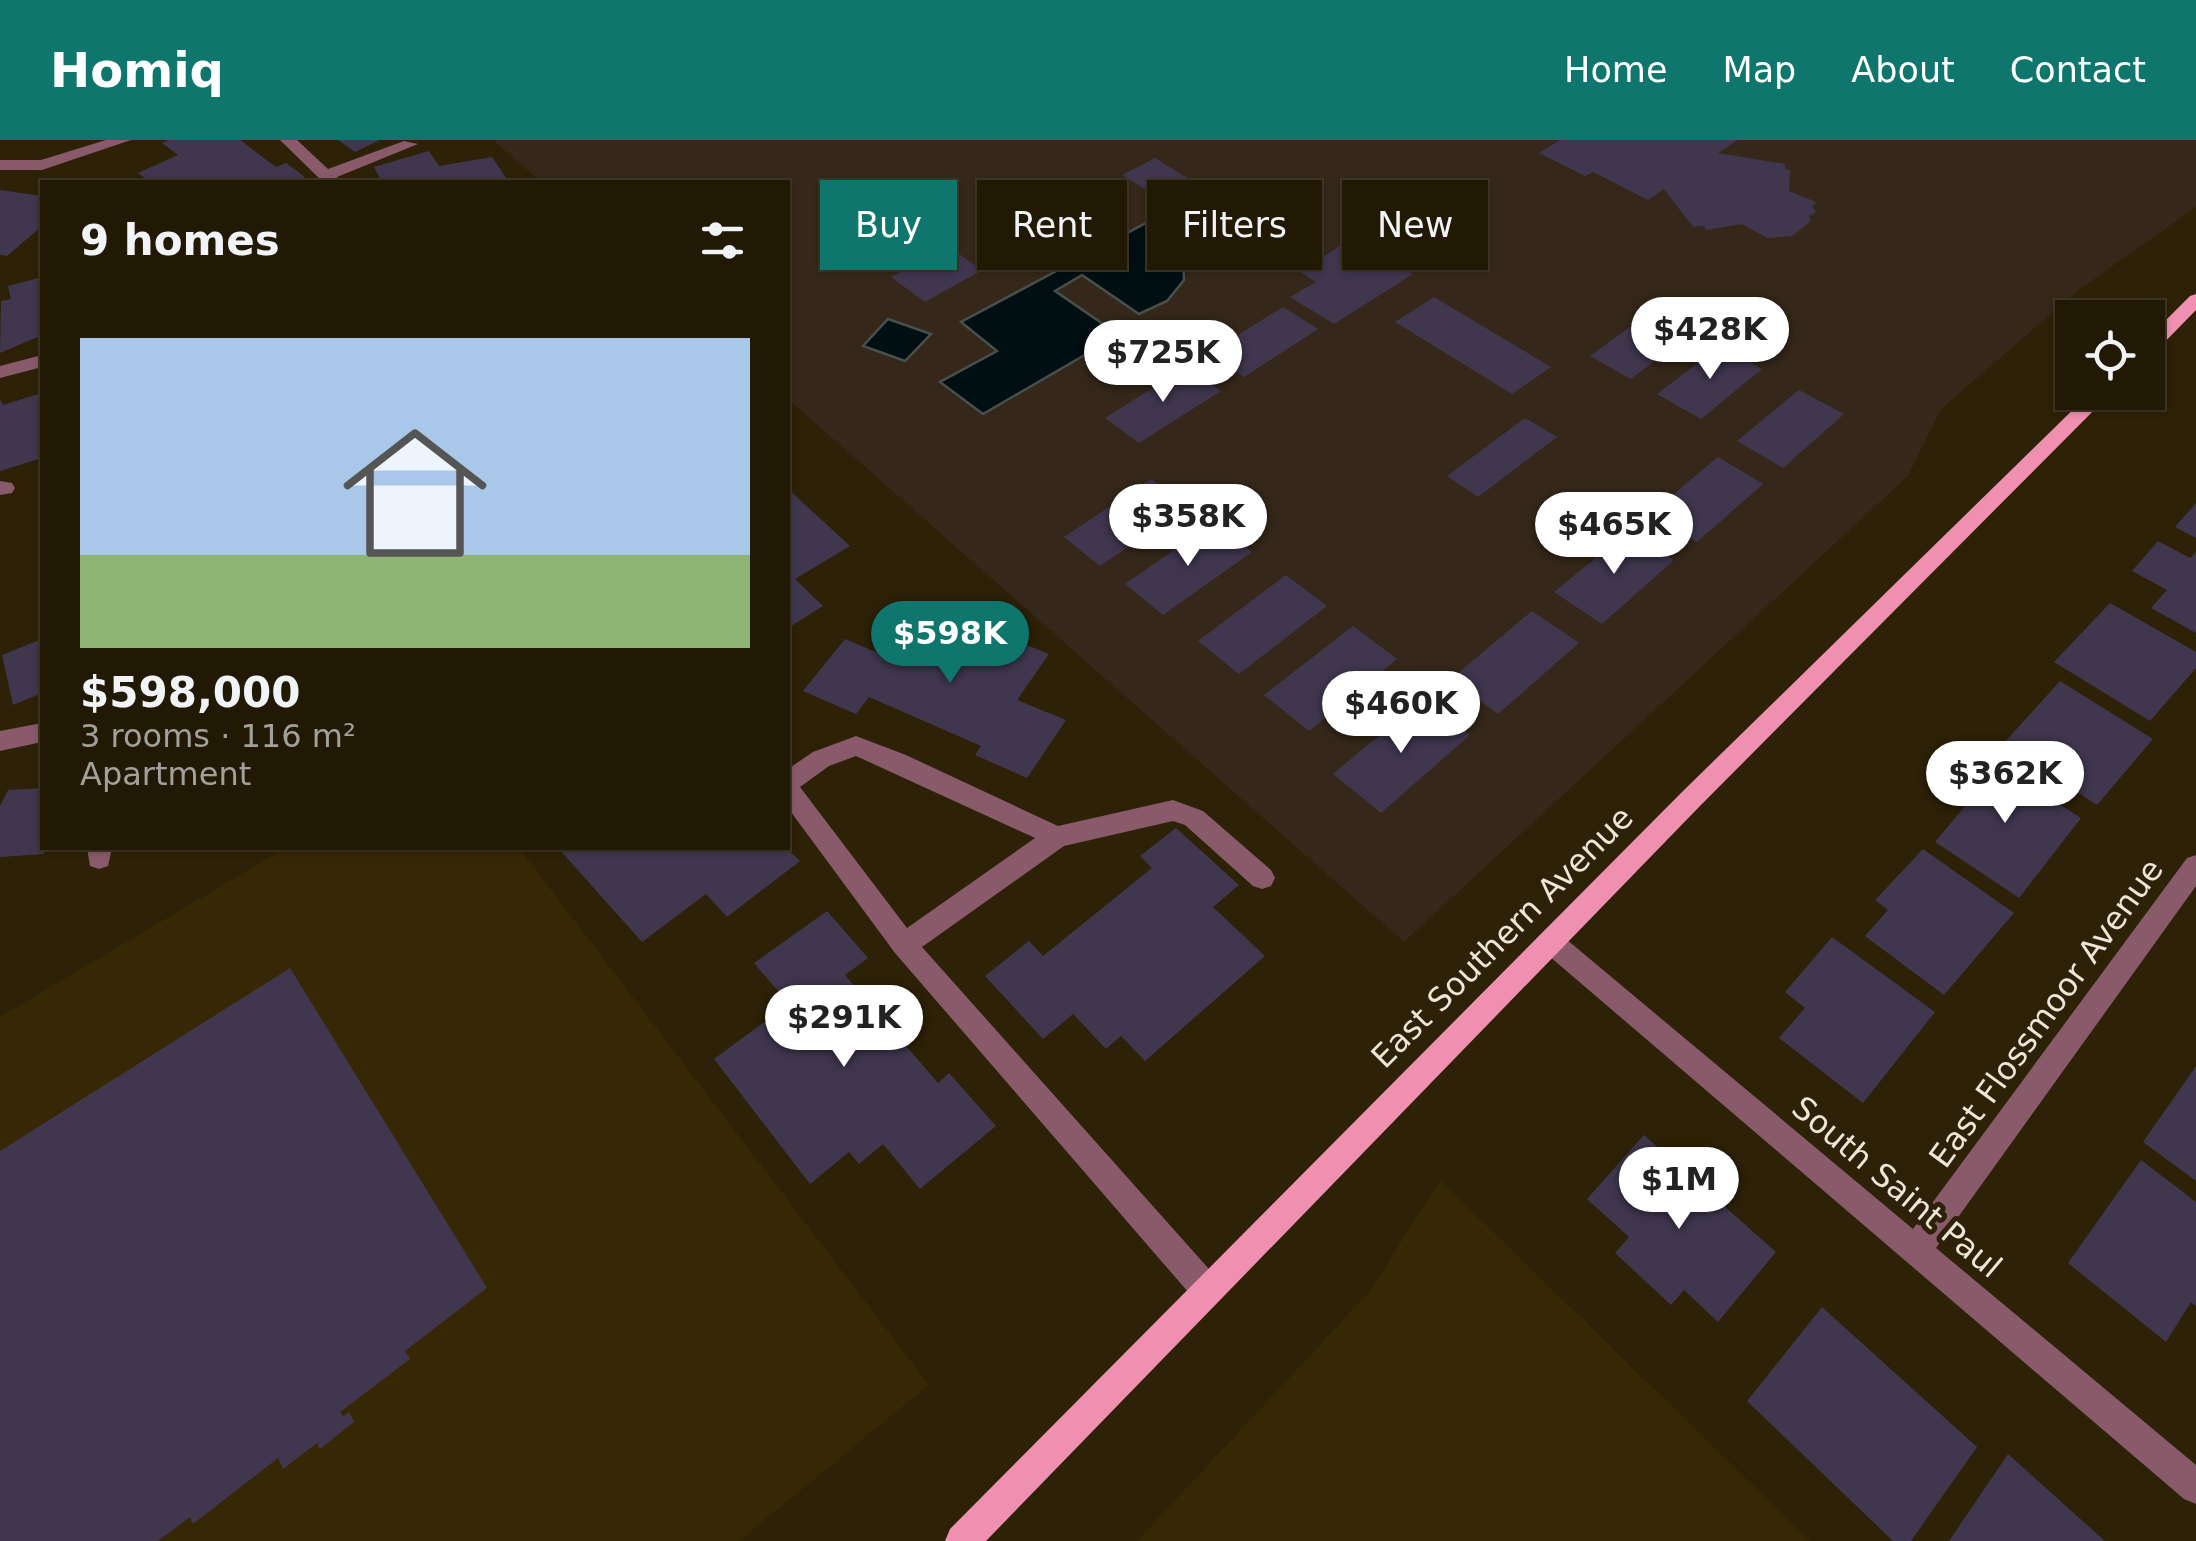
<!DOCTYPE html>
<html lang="en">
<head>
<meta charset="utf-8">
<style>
  :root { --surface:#221905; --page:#2e2613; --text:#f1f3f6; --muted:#a2a09a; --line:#3f3827; --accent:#0f766e }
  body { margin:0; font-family:"DejaVu Sans",sans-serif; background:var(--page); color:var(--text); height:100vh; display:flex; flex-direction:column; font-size:38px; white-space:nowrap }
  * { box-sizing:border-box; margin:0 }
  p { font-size:32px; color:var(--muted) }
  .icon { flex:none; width:55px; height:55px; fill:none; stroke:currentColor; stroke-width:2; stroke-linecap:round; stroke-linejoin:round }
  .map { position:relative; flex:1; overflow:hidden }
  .sheet { position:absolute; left:40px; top:40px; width:750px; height:670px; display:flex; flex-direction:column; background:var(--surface); border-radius:0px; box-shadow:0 2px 8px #0004,0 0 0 2px var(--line) }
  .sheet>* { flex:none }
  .banner { position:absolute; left:820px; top:40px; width:950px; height:90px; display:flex; gap:20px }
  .controls { position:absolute; left:2055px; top:160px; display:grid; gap:20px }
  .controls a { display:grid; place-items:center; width:110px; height:110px; border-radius:0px; background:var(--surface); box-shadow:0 2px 8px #0004,0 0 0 2px var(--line); font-size:50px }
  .price { position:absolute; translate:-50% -85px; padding:0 22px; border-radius:35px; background:#fff; color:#222; font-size:32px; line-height:65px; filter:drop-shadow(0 2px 5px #0008) }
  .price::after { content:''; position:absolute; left:50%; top:60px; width:30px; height:22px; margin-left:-15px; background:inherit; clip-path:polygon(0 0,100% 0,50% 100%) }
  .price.on { background:var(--accent); color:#fff }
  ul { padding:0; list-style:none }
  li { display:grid; align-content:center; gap:20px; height:530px; padding:0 40px }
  li span { display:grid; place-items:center; height:310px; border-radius:0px; color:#555 }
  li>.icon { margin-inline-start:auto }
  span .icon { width:180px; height:180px; fill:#fffc; stroke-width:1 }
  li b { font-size:42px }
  h2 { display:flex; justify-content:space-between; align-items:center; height:120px; padding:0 40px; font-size:42px }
  .pill { padding:0 35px; border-radius:0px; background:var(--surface); box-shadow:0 2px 8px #0004,0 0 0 2px var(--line); font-size:35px; line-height:90px }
  .pill.on { background:var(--accent); color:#fff }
  header { display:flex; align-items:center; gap:60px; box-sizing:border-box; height:140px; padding:0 50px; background:var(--accent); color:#fff }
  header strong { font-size:48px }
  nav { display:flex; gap:55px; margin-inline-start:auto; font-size:35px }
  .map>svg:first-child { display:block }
</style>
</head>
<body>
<header>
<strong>Homiq</strong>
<nav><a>Home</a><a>Map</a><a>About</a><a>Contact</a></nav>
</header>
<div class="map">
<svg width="2196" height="1401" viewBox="0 0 2196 1401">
  <rect width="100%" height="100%" fill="#2d2107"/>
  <path fill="#372805" d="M285 708H519L929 1245 739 1401H0V877Z
    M1440 1040 1810 1401H1137L1370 1151Z"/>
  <path fill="#35281a" d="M493 0H2196V67L2080 149 1941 269 1908 336 1404 802 788 259V42H541Z"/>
  <path fill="#000f12" stroke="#47504d" stroke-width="2.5" d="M1146 83 1167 95 1183 113 1184 140 1167 161 1139 174 1082 135 1055 151 1119 195 983 274 940 242 997 211 961 182Z
    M888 179 931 194 905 221 863 206Z"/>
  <path fill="#40374f" d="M169 0H240L276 27 286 23 305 37 293 42H150L138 33 178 15 162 3Z
    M338 0H380L355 12Z
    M1560 0H1738L1718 13 1785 24V29L1790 30 1789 51 1816 62 1812 66 1816 72 1809 76 1811 81 1792 96 1767 98 1742 84 1706 90 1704 86 1693 87 1664 49 1648 60 1593 32 1585 36 1539 13Z
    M429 11 439 26 492 17 509 42H382L374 27Z
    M1155 18 1238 69 1249 67 1278 105 1226 118 1194 75 1190 77 1122 35Z
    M0 50 42 56V86L7 116 0 115Z
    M1358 94 1384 108 1376 113 1413 134 1334 184 1290 157 1316 142 1300 132Z
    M949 107 982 130 925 162 891 137Z
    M42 137V195L0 213 1 161 11 159 8 146Z
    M1434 157 1551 227 1512 254 1395 182Z
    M1283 167 1318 189 1244 237 1209 213Z
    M1653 170 1693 191 1631 239 1590 216Z
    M1720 206 1762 229 1701 279 1657 254Z
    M1186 227 1221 251 1139 303 1105 278Z
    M1799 250 1844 274 1783 328 1737 301Z
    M42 253V318L0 331V259L3 265Z
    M1525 278 1557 297 1478 357 1447 336Z
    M1718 317 1763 344 1697 402 1650 374Z
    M1151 339 1189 366 1100 426 1064 397Z
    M788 349 850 406 795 439 823 466 788 488Z
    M2196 363V398L2175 387Z
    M1213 383 1252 412 1163 475 1125 444Z
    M1629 391 1674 420 1602 484 1554 452Z
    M2158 401 2190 418 2196 412V493L2151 468 2167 450 2132 431Z
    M1286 435 1327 466 1239 534 1198 501Z
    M2110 463 2196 512V528L2150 581 2054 522Z
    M933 467 1049 514 1017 560 1066 580 1027 638 975 615 981 606 869 557 856 574 803 551 845 499 878 513 897 489 911 495Z
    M1532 471 1579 503 1498 574 1451 539Z
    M1353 486 1397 519 1309 591 1264 555Z
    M42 499V553L13 565 2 515Z
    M2060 541 2153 599 2097 665 2003 604Z
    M1423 559 1470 595 1381 673 1333 634Z
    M1981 614 2081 678 2019 758 1935 702 1966 665 1947 653Z
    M42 648 44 714 0 717V666L8 650Z
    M1176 688 1239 745 1213 767 1265 816 1145 921 1121 896 1106 909 1073 874 1043 899 985 836 1029 801 1043 816 1152 728 1140 716Z
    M558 708H786L800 721 727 777 706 754 642 802Z
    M1923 709 2014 773 1944 855 1865 796 1888 770 1875 760Z
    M827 771 868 818 845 835 938 943 949 933 996 986 920 1049 883 1004 859 1024 849 1012 810 1044 714 919 789 864 754 823Z
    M1832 797 1935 872 1863 963 1779 898 1805 868 1785 852Z
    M290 828 487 1148 405 1211 410 1219 340 1272 343 1277 349 1272 354 1282 320 1309 317 1303 283 1329 278 1318 193 1384 190 1377 158 1401H0V1011Z
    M2196 926V1041L2143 1002Z
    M1644 995 1776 1112 1718 1182 1684 1150 1671 1165 1615 1113 1629 1097 1587 1059Z
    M2141 1020 2196 1062V1166L2191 1162 2166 1202 2068 1123Z
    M1822 1167 1977 1307 1911 1401H1893L1747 1261Z
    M2008 1314 2105 1401H1949Z"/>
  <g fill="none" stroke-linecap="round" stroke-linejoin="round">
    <path fill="#895a6a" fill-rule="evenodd" d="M106 0H131L42 30H0V20H41Z
      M280 0H297L328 29 404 1 418 4 337 37 340 42H323Z
      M42 215V227L0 238V226Z
      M0 341 12 343 15 348 12 353 0 355Z
      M42 583V602L0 611V591Z
      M856 596 906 615 1058 686 1173 660 1203 671 1271 730 1275 738 1271 746 1262 749 1253 746 1185 685 1173 681 1064 706 922 807 1217 1138 1221 1149 1217 1160 1206 1164 1195 1160 895 813 788 668V629L813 612ZM856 616 1035 698 907 788 800 647 829 626Z
      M87 708H112L108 726 99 729 90 726Z
      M2196 715V746L1936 1108 2196 1325V1364L2184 1359 1542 810 1538 802 1542 794 1551 790 1560 794 1913 1089 2187 718Z"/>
    <path fill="#f090b1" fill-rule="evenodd" d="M2196 154V170L2155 212 2148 214V198L2190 156Z
      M2091 252H2112L1699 667 986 1401H945L950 1389 1681 653Z"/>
  </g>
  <g text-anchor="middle" stroke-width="10" stroke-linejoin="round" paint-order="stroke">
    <g font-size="32" fill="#eee6d7" stroke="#2d2107">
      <text transform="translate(1502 797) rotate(-45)" y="11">East Southern Avenue</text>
      <text transform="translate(2046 873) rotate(-54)" y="11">East Flossmoor Avenue</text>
      <text transform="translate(1897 1047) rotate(40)" y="11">South Saint Paul</text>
    </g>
  </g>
</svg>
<div class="controls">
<a><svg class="icon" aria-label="locate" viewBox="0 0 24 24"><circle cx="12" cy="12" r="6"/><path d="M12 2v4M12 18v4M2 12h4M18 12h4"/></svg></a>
</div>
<b class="price" style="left:1710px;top:242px">$428K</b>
<b class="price" style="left:1163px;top:265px">$725K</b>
<b class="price" style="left:1188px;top:429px">$358K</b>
<b class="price" style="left:1614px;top:437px">$465K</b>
<b class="price on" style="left:950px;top:546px">$598K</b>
<b class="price" style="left:1401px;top:616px">$460K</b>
<b class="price" style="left:2005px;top:686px">$362K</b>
<b class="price" style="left:844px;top:930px">$291K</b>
<b class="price" style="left:1679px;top:1092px">$1M</b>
<div class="banner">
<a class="pill on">Buy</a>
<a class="pill">Rent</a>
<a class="pill">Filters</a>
<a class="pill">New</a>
</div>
<section class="sheet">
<h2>9 homes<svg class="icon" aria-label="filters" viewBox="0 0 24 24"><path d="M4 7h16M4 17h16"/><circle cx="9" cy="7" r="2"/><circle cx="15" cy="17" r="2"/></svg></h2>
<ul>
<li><span style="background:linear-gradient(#a9c7e8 70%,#8fb573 0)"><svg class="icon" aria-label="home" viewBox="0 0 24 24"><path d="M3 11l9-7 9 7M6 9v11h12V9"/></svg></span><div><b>$598,000</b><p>3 rooms · 116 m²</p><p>Apartment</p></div></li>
</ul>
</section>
</div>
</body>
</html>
